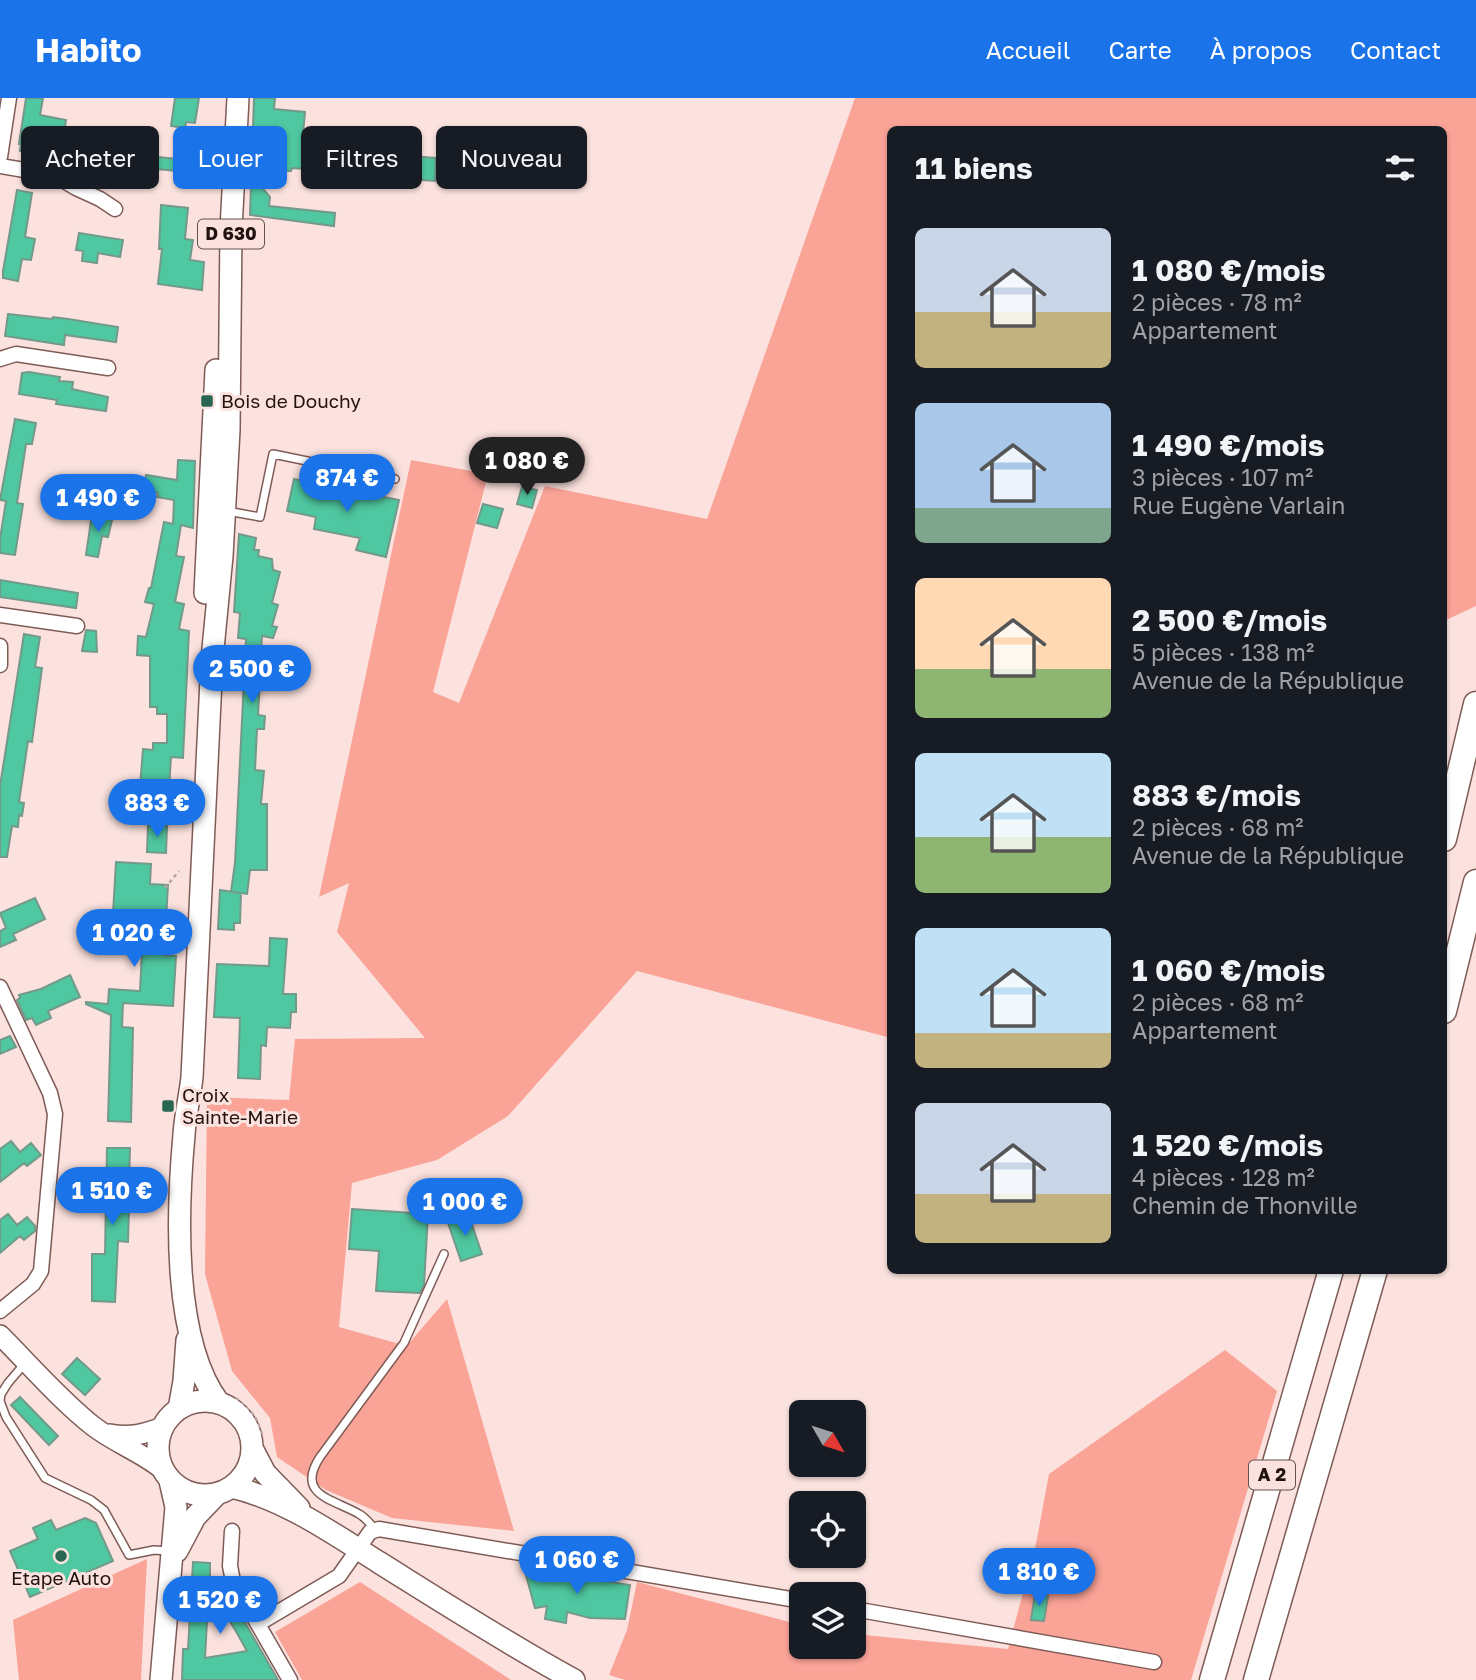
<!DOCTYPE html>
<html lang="fr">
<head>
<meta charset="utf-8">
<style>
  :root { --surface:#171b24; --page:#242831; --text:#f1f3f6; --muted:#9ea1a6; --accent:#1a73e8 }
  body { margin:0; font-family:"Golos Text",sans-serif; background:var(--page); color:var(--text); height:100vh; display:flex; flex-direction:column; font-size:26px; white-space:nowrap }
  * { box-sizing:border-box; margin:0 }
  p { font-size:23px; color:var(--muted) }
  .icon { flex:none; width:38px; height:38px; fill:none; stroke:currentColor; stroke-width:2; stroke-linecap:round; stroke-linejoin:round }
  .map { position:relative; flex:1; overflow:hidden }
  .panel { position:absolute; left:887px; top:28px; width:560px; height:1148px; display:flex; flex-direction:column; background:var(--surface); border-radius:10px; box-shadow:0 2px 5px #0004 }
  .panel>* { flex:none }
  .hud { position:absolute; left:21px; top:28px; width:665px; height:63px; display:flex; gap:14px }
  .needle { width:46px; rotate:129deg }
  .tools { position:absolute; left:789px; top:1302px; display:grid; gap:14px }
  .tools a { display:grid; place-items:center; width:77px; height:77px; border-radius:10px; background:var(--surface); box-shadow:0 2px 5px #0004; font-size:35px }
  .price { position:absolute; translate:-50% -60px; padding:0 16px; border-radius:24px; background:var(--accent); color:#fff; font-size:23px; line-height:46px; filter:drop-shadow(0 2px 4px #0008) }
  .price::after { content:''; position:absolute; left:50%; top:42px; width:21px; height:16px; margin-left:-10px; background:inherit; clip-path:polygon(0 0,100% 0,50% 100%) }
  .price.active { background:#222; color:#fff }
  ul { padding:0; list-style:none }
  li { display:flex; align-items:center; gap:21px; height:175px; padding:0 28px }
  li span { display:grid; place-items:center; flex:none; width:196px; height:140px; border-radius:10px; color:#555 }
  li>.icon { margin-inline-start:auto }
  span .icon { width:84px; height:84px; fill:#fffc; stroke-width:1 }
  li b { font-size:30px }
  h2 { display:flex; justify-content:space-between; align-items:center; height:84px; padding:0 28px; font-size:30px }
  .chip { padding:0 24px; border-radius:10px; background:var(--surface); box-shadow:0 2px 5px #0004; font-size:24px; line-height:63px }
  .chip.active { background:var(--accent); color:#fff }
  header { display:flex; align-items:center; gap:42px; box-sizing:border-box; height:98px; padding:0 35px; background:var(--accent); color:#fff }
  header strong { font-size:33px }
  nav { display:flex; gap:38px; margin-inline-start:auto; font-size:24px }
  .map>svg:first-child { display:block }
</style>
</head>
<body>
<header>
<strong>Habito</strong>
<nav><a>Accueil</a><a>Carte</a><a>À propos</a><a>Contact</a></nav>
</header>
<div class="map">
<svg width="1476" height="1582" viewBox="0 0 1476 1582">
  <rect width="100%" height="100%" fill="#fbe2de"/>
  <path fill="#faa397" d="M855 0H1476V508L1444 523V32H891V940L637 873 508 1018 437 1062 352 1085 339 1229 396 1245 410 1244 447 1201 514 1433 392 1420 326 1392 277 1359 270 1320 232 1273 205 1176 207 999 289 1002 295 941 425 940 337 834 349 785 319 799 411 362 488 376 433 594 459 605 545 388 707 421Z
    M1225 1252 1277 1293 1191 1582H625L609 1577 627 1532 637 1484 801 1527 802 1549H854V1536L1008 1551 1036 1446 1049 1376Z
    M147 1461 141 1582H19L13 1522Z
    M360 1484 511 1582H302L275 1534Z"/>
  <path fill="#4fc7a0" stroke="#73998a" stroke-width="2" fill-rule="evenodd" d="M26 0H43L40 17 66 22 64 37 43 34 40 56 20 53 21 46H19Z
    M175 0H199L195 25 186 24 185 30 171 28Z
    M254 0H275L274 11 305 14 302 47 361 52 360 75 292 70 291 73H273L272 81 254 80 270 99 269 108 335 115 334 128 250 117Z
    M92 52 112 54 111 61 135 64 132 80 89 73Z
    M394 57 436 60 435 83 393 80Z
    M158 59 186 62 185 68 207 69V82L177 80V73L157 71Z
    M17 92 32 95 25 139 35 141 31 162 22 161 18 183 3 180V173Z
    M161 107 188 110 185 141 193 142 190 162 204 164 202 192 158 186 162 151H159Z
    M79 135 123 142 120 159 98 155 97 165 82 163 83 153 76 152Z
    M8 216 52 221 53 219 68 221 118 229 116 244 65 237 64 247 5 238Z
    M29 274 60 279 59 283 73 284 72 291 108 299 106 313 56 306 57 302 19 296 22 275Z
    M15 321 36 325 32 346H26L17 405 23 406 15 457 0 455V441L6 403 0 402Z
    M178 362 195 363 193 430 181 427 176 458 184 459 175 504 184 506 179 531 189 533 183 660 171 659 169 691 140 689 143 651 153 652V645H167V616H157V609H150V558L137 557 138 538 146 539 154 506 145 504 149 490H151L164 424 173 426 174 402 157 399 158 395 143 391 146 377 177 382Z
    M294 381 399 402 386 459 356 452 360 440 314 431 316 419 287 413Z
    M522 389 537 392 532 410 517 406Z
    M483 406 503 411 497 430 477 425Z
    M98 415 113 418 108 439 102 438 98 459 86 457 91 423 97 424Z
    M239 436 256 440 254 452H259L258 458 272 461 273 472 280 474 272 505 278 507 272 528 277 529 273 540 262 538 260 571 283 580 282 582 260 581 258 617 265 618 264 631H257L255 672 264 673 261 706H267V772H250L247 796 231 794 235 765 246 541 238 540 240 515 234 514Z
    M0 482 78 495 76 510 0 499Z
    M86 532 96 533 97 554 82 553Z
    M24 536 40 539 35 569 42 570 32 644 28 643 19 704 24 705 22 718 19 717 18 729 12 728 7 759H0V688Z
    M148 727 167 728 166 755 147 754Z
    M116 764 151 766 150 786 168 787 164 857 176 858 173 908 123 905 122 929 133 930 131 1024 108 1023 111 917 86 906V904L108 906 109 891 140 893 142 853 96 851 97 815H113Z
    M220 792 241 795 240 825H234V832L218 831Z
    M35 800 45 821 13 836 16 842 0 849V833L6 830 0 815Z
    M270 840 287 841 283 896H296V914H291L290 930 267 929 266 948 261 947 260 981 238 980 240 920 214 919 217 866 269 868Z
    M70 877 80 899 48 913 51 920 36 927 32 920 26 922 17 902 20 900 19 897 41 891Z
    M10 938 16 949 0 956V942Z
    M11 1043 20 1054 31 1045 41 1057 27 1068 24 1065 0 1084V1051Z
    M107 1050H130L129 1084H119L118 1109 129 1110 128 1144 118 1143 115 1204 92 1203V1156H105Z
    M352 1111 428 1116 424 1187 420 1195 376 1193 379 1153 349 1151Z
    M8 1116 17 1127 27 1119 35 1128V1133L24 1142 20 1138 0 1155V1122Z
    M469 1118 482 1156 461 1163 448 1125Z
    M77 1260 100 1281 85 1297 62 1276Z
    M20 1299 58 1338 49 1347 11 1307Z
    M85 1420 96 1425 113 1463 30 1499 10 1453 38 1441 33 1430 51 1422 56 1432Z
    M193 1464 210 1465V1486L220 1481 278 1582H182L183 1551H188ZM209 1487 238 1537 247 1553 205 1560Z
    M524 1470 630 1487 625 1521 590 1520 567 1514 566 1525 545 1521 547 1508 535 1510Z
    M1035 1496 1048 1498 1044 1523 1031 1522Z"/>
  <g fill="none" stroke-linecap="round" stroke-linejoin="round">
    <defs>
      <path id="service" d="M227 413 260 419 273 356 395 381
        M174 715 201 716
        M26 1264 8 1285 1 1296 0 1303 6 1319 45 1380 91 1402 104 1412 129 1457 154 1452 168 1453
        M375 1431C370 1426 365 1419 359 1416 333 1401 295 1397 320 1359L404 1245 444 1156"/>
      <path id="minor" d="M0 59 9 0
        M0 68 54 77 76 90 100 101 115 111
        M0 261 16 256 108 270
        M0 517 77 528
        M0 548V567
        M0 889 50 995 55 1016 41 1173 33 1186 0 1213
        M232 1433 230 1468 233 1483 290 1582
        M854 1511 1154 1564
        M258 1526 339 1478 370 1434 379 1431 802 1503"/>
      <path id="secondary" d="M0 1237C30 1267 59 1301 93 1328 115 1345 141 1354 162 1371
        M110 1336C130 1340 144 1336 163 1329"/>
      <path id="primary" d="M205 495 216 272
        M158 1350a47 47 0 1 1 94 0a47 47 0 1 1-94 0Z
        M219 1305C172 1243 177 1113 184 1037 185 1018 190 998 192 979L212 561 222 458 229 332 231 131 238 0
        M179 1311 184 1283 187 1242
        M252 1350 265 1375 299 1410
        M232 1389C286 1402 334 1436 380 1465 444 1505 508 1546 574 1582
        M177 1453 195 1419 217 1396
        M161 1582 176 1409 170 1383"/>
      <path id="motorway" d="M1444 741 1476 606
        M1444 913 1476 784
        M1212 1582 1331 1172
        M1256 1582 1375 1172"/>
    </defs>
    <use href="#service" stroke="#7f5b56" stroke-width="10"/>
    <use href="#minor" stroke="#7f5b56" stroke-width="17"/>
    <use href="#secondary" stroke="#7f5b56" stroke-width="22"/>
    <use href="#primary" stroke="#7f5b56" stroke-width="24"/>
    <use href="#motorway" stroke="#7f5b56" stroke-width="27"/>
    <path stroke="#baa4a0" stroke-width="2.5" stroke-dasharray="3.5 3.5" stroke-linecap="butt" d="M165 790 179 773
      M236 1300 255 1318 262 1336"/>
    <use href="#service" stroke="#fff" stroke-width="7"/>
    <use href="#minor" stroke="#fff" stroke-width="14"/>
    <use href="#secondary" stroke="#fff" stroke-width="19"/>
    <use href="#primary" stroke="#fff" stroke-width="21"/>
    <use href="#motorway" stroke="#fff" stroke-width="24"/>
  </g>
  <g fill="#296652" stroke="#fbe2de" stroke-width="2.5">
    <rect x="200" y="296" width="14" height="14" rx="3.5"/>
    <rect x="161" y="1001" width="14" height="14" rx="3.5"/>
    <circle cx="61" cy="1458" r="7"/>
  </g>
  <g text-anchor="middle" stroke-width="6" stroke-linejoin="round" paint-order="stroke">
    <g fill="#fbe2de" stroke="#63514e" stroke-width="2">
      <rect x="198" y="121.5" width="66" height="29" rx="5"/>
      <rect x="1249" y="1362.5" width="46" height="29" rx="5"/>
    </g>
    <g font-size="18" font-weight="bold" fill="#221311">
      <text x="231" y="142">D 630</text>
      <text x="1272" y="1383">A 2</text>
    </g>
    <g font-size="19" fill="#221311" stroke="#fbe2de" text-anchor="start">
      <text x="221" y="310">Bois de Douchy</text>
      <text x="182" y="1004">Croix<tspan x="182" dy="22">Sainte-Marie</tspan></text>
      <text x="61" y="1487" text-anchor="middle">Etape Auto</text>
    </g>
  </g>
</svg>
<div class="tools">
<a><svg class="needle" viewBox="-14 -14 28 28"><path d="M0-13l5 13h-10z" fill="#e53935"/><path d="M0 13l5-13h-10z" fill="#9ea1a6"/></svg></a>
<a><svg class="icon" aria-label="locate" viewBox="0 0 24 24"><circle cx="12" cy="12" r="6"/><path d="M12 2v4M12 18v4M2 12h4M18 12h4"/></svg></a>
<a><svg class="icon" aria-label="layers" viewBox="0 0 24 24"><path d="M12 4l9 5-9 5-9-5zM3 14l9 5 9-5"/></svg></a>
</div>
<b class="price active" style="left:527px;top:399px">1 080 €</b>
<b class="price" style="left:347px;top:416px">874 €</b>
<b class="price" style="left:98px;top:436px">1 490 €</b>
<b class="price" style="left:252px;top:607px">2 500 €</b>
<b class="price" style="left:157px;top:741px">883 €</b>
<b class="price" style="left:134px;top:871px">1 020 €</b>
<b class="price" style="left:112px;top:1129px">1 510 €</b>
<b class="price" style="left:465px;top:1140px">1 000 €</b>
<b class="price" style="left:577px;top:1498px">1 060 €</b>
<b class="price" style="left:1039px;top:1510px">1 810 €</b>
<b class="price" style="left:220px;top:1538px">1 520 €</b>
<div class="hud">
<a class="chip">Acheter</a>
<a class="chip active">Louer</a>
<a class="chip">Filtres</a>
<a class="chip">Nouveau</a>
</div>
<section class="panel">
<h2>11 biens<svg class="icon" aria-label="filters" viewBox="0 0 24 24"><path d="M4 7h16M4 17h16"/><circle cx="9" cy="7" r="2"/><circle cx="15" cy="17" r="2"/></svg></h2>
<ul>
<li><span style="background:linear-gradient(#c9d6e8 60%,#c2b280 0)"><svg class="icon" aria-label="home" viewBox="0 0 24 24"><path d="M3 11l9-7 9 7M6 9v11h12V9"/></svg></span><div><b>1 080 €/mois</b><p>2 pièces · 78 m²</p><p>Appartement</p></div></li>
<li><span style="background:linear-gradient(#a9c7e8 75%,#7fa58c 0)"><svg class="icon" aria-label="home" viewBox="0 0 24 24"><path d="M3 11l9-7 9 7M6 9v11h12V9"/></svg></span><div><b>1 490 €/mois</b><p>3 pièces · 107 m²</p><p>Rue Eugène Varlain</p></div></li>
<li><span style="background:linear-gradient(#ffd9b3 65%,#8fb573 0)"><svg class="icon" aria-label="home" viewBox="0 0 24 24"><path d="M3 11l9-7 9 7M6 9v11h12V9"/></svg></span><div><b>2 500 €/mois</b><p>5 pièces · 138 m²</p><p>Avenue de la République</p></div></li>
<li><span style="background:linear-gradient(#bfe0f5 60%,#8fb573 0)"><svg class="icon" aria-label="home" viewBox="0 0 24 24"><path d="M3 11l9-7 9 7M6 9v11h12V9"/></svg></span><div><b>883 €/mois</b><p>2 pièces · 68 m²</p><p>Avenue de la République</p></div></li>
<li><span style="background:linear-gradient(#bfe0f5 75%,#c2b280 0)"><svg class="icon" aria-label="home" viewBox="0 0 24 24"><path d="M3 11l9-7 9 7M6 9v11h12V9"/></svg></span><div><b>1 060 €/mois</b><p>2 pièces · 68 m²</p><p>Appartement</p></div></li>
<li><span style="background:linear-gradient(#c9d6e8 65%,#c2b280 0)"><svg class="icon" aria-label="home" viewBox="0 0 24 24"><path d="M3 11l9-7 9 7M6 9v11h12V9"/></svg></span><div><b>1 520 €/mois</b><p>4 pièces · 128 m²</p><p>Chemin de Thonville</p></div></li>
</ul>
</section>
</div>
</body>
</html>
